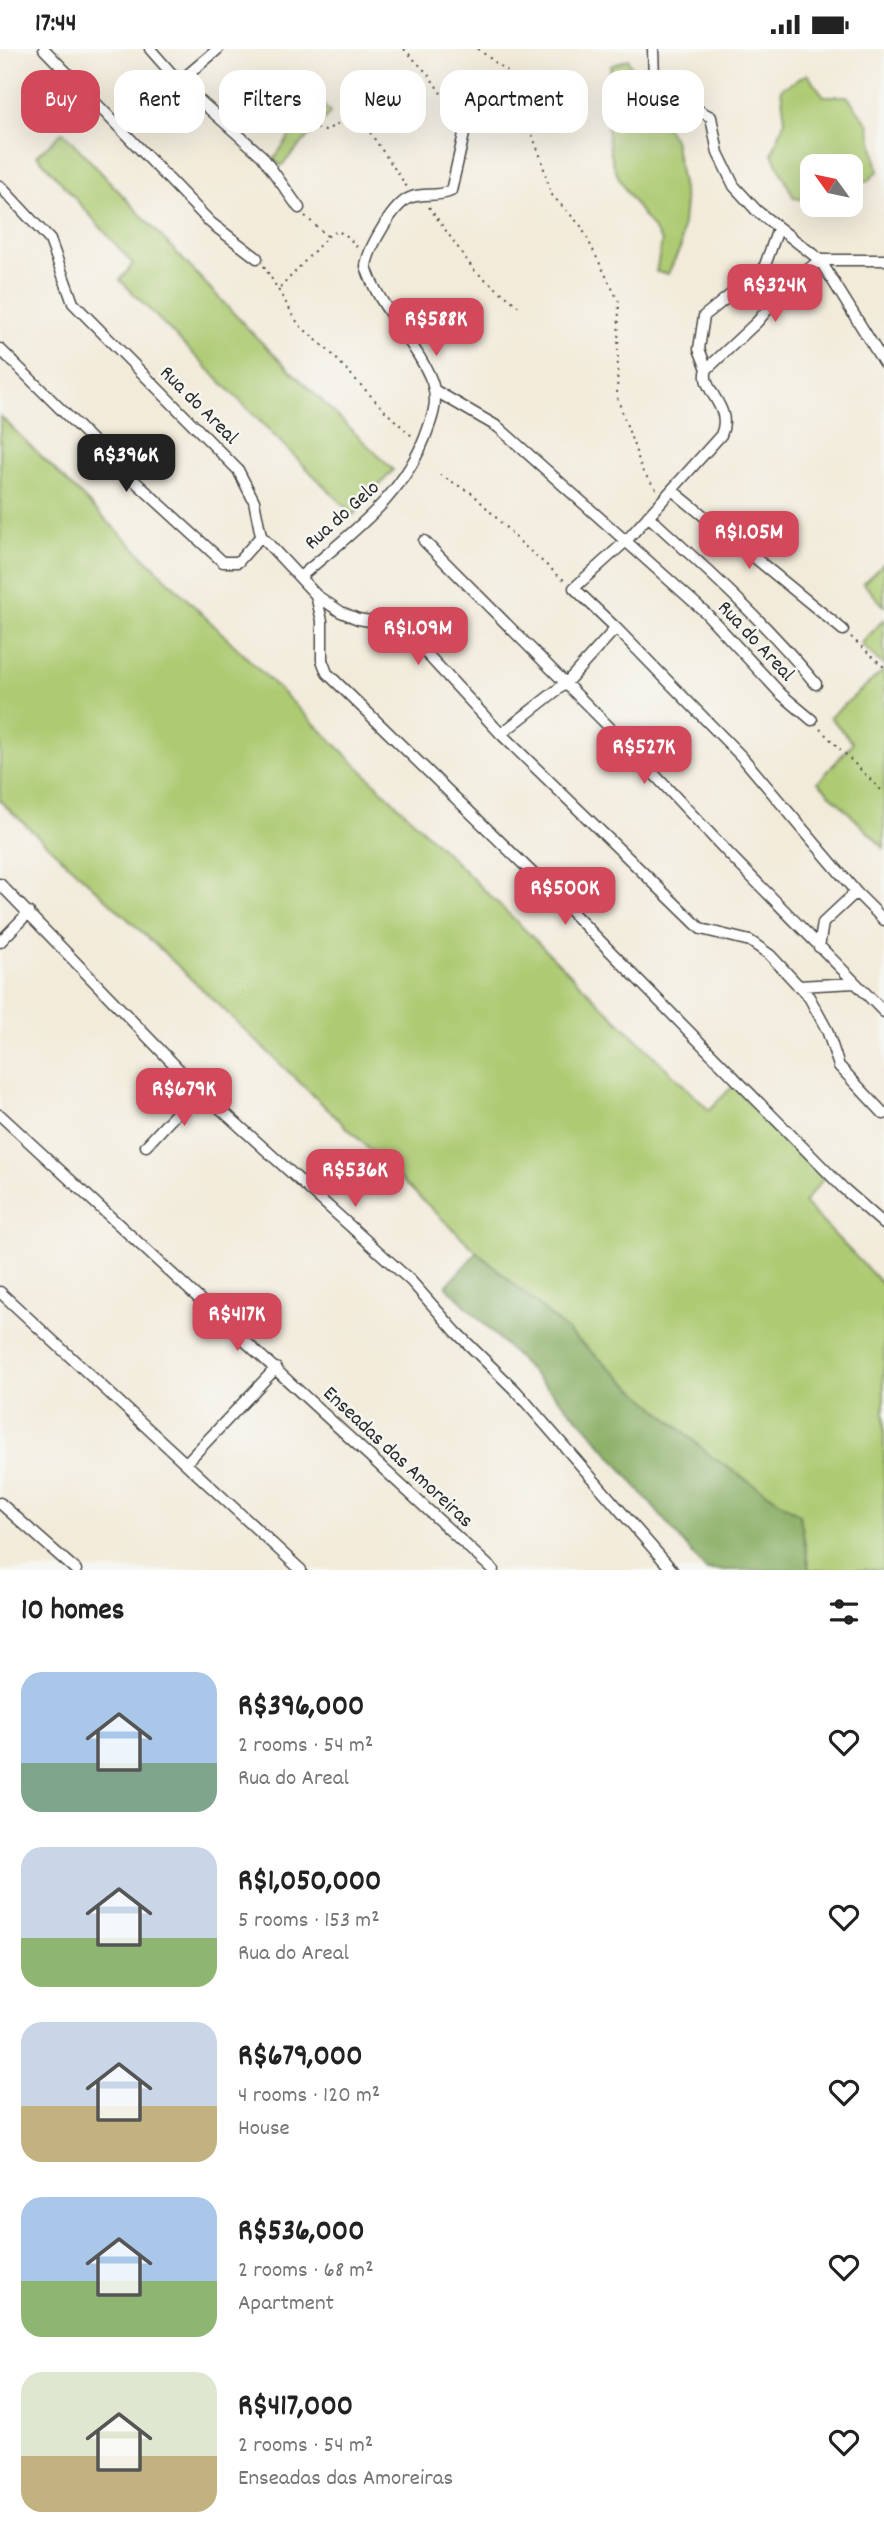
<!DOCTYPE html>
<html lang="en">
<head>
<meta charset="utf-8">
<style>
  :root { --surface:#fff; --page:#f6f6f6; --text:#222; --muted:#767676; --accent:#d1495b }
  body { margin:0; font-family:Dekko,sans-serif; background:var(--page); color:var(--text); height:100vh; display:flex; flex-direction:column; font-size:26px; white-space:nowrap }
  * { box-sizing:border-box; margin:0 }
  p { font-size:23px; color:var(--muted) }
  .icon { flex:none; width:38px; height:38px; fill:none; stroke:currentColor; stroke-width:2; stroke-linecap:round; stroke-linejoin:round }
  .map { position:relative; height:1521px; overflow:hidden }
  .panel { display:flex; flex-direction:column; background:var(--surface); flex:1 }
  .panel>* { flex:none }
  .guide { position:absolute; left:21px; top:21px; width:844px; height:63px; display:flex; gap:14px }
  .needle { width:46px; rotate:303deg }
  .buttons { position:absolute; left:800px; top:105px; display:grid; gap:14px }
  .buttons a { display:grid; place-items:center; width:63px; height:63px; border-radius:14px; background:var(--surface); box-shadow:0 7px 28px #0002; font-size:35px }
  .price { position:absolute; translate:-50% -60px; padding:0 16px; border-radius:14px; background:var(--accent); color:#fff; font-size:23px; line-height:46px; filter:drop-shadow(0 2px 4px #0008) }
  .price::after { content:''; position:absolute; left:50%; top:42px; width:21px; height:16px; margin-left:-10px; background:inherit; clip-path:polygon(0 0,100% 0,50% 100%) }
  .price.current { background:#222; color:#fff }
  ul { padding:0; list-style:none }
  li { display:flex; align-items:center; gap:21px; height:175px; padding:0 21px }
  li span { display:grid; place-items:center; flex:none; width:196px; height:140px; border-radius:21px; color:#555 }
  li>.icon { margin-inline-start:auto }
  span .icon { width:84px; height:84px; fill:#fffc; stroke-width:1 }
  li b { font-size:30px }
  h2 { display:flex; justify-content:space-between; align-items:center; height:84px; padding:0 21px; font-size:30px }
  .chip { padding:0 24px; border-radius:21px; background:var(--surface); box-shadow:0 7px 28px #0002; font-size:24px; line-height:63px }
  .chip.current { background:var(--accent); color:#fff }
  .status { display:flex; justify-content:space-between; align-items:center; height:49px; padding:0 35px; background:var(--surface); direction:ltr }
  .status svg { height:19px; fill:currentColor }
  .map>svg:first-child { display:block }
</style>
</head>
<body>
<div class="status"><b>17:44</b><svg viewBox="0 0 49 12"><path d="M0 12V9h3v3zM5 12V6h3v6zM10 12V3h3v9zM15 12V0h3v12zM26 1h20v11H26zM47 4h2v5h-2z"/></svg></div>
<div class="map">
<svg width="884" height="1521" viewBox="0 0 884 1521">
  <rect width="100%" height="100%" fill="#f6f6f2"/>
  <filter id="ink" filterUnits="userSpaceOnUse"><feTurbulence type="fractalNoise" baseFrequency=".0143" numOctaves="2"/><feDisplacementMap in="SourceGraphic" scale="14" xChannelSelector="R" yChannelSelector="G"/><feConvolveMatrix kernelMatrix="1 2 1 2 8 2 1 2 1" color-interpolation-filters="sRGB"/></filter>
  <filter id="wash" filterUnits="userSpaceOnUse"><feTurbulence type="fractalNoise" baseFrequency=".00686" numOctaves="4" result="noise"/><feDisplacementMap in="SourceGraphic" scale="28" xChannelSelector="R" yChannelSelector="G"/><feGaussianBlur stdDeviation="1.57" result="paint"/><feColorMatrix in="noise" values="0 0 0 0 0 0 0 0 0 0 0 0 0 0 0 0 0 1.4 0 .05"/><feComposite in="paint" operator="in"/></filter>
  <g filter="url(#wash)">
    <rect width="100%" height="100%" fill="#f2ebda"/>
    <path fill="#adcb73" stroke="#6c7b4f" stroke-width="2" d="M628 10 648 51 674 90 685 152 681 197 668 225 656 223 662 192C649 172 629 151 619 129 603 96 607 53 611 17Z
      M807 25 824 47H847L869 76 878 122 867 133 851 131 850 117H812V152L794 149 772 105 785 71 781 40Z
      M300 26 330 64 281 117 274 110 289 88 268 60Z
      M63 83 255 287 393 421 353 466 120 231 133 215 37 106Z
      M0 367 709 1061 733 1037 824 1129 804 1154 884 1237V1521H809L800 1466 712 1408 477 1203 157 897 0 752Z
      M884 514V557L863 534Z
      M884 570V617L861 595Z
      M884 621V799L818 733 853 694 830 668Z"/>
    <path fill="#8aaf65" stroke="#5a6d48" stroke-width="2" d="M477 1203 712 1408 800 1466 809 1521H706L585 1376 446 1237Z"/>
  </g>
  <g filter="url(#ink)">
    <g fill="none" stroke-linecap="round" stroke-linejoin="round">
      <defs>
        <path id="street" d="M44 0 211 174 257 209
          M150 0 179 33 262 107 299 159
          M653 0 654 29 661 42 711 68 718 104 734 137 757 162 820 211 884 314
          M179 33 218 0
          M0 137 50 191 73 254 238 421 254 452 261 487 316 546 341 563 358 570 388 575 414 591 501 685 701 880 750 892 770 906 809 948 827 981 839 1017 884 1065
          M0 300 115 414 223 513H238L261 487
          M707 320 699 300 704 267 764 219 778 180
          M434 341 498 378 705 563 781 645 812 671
          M672 441 843 581
          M648 467C707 520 765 573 816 635
          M424 492 622 691 729 805 884 963
          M300 528C351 484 406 446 428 380 434 364 438 350 432 333 416 292 378 259 366 217 368 200 394 153 412 148 425 144 439 148 451 142L464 85
          M316 546 322 572V611L327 624 553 844 843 1139 884 1175
          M616 579 742 708 856 843 884 871
          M501 685 566 634 616 579 574 539 626 492 721 386C734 357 699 341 707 320L757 273 787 237 820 211H884
          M0 835 194 1036 411 1232 457 1284 516 1342 672 1521
          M0 893 29 863
          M819 898 823 874 856 843
          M798 937 855 934
          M0 1066 493 1521
          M146 1097 199 1040
          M0 1243 301 1521
          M187 1413 276 1319
          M0 1454 76 1521"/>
      </defs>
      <use href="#street" stroke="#494845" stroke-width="13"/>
      <path stroke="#494845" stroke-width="2" stroke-dasharray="2 5" stroke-linecap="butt" d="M404 0 428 25 461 74
        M478 0 508 23 541 109 551 145 581 177 619 253 617 348 643 423 657 441
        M311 76 325 82 349 68 365 76 407 138
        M429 158 474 221 518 257
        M305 167 327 187
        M264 217 299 276 330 303 386 363 414 389
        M280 239 328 187 337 182 346 186 359 200
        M440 426 473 445 522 495 565 532
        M851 588 884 618
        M820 680 884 744"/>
      <use href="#street" stroke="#fff" stroke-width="10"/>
    </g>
  </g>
  <g text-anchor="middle" stroke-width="5" stroke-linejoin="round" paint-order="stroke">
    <g font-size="21" fill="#2b2b2b" stroke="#f6f6f2">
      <text transform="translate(200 355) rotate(45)" y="7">Rua do Areal</text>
      <text transform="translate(341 465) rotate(-42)" y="7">Rua do Gelo</text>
      <text transform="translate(757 591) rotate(47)" y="7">Rua do Areal</text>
      <text transform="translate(399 1407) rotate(43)" y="7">Enseadas das Amoreiras</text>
    </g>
  </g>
</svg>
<div class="buttons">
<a><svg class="needle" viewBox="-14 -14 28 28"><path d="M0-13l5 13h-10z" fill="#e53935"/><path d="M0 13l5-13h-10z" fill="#767676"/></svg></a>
</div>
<b class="price" style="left:775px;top:275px">R$324K</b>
<b class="price" style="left:436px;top:309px">R$588K</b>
<b class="price current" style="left:126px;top:445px">R$396K</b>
<b class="price" style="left:749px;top:522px">R$1.05M</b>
<b class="price" style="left:418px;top:618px">R$1.09M</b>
<b class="price" style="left:644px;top:737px">R$527K</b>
<b class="price" style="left:565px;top:878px">R$500K</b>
<b class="price" style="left:184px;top:1079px">R$679K</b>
<b class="price" style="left:355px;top:1160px">R$536K</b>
<b class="price" style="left:237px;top:1304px">R$417K</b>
<div class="guide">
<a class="chip current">Buy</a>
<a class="chip">Rent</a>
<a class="chip">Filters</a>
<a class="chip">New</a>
<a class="chip">Apartment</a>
<a class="chip">House</a>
</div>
</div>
<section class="panel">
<h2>10 homes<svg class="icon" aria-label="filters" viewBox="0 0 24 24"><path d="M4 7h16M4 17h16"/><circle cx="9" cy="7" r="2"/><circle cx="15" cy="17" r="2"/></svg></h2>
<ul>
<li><span style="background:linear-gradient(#a9c7e8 65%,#7fa58c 0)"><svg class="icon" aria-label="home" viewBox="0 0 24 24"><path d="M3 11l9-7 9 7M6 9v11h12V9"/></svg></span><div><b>R$396,000</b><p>2 rooms · 54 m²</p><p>Rua do Areal</p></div><svg class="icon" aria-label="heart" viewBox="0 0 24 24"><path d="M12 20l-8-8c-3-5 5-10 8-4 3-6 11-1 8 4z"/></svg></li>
<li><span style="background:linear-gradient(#c9d6e8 65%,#8fb573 0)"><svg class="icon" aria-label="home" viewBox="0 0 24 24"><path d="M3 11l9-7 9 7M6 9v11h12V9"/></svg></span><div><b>R$1,050,000</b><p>5 rooms · 153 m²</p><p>Rua do Areal</p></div><svg class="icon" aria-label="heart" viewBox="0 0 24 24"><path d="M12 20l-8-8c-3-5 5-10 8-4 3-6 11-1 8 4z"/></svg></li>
<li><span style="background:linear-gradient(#c9d6e8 60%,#c2b280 0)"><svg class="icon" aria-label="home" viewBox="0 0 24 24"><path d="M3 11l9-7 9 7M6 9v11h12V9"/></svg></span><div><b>R$679,000</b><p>4 rooms · 120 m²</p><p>House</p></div><svg class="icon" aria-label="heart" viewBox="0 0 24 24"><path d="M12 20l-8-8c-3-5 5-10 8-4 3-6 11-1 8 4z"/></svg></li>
<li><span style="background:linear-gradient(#a9c7e8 60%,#8fb573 0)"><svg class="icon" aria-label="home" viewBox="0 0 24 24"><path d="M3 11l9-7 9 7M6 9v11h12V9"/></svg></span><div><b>R$536,000</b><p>2 rooms · 68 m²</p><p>Apartment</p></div><svg class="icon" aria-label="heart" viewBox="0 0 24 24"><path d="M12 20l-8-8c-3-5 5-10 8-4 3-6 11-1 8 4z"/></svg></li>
<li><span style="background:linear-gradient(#dfe7d0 60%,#c2b280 0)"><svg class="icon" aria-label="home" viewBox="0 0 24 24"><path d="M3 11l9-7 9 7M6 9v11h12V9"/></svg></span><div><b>R$417,000</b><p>2 rooms · 54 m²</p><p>Enseadas das Amoreiras</p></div><svg class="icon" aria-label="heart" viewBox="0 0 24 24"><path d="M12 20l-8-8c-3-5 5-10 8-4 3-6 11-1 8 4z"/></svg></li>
</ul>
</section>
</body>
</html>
